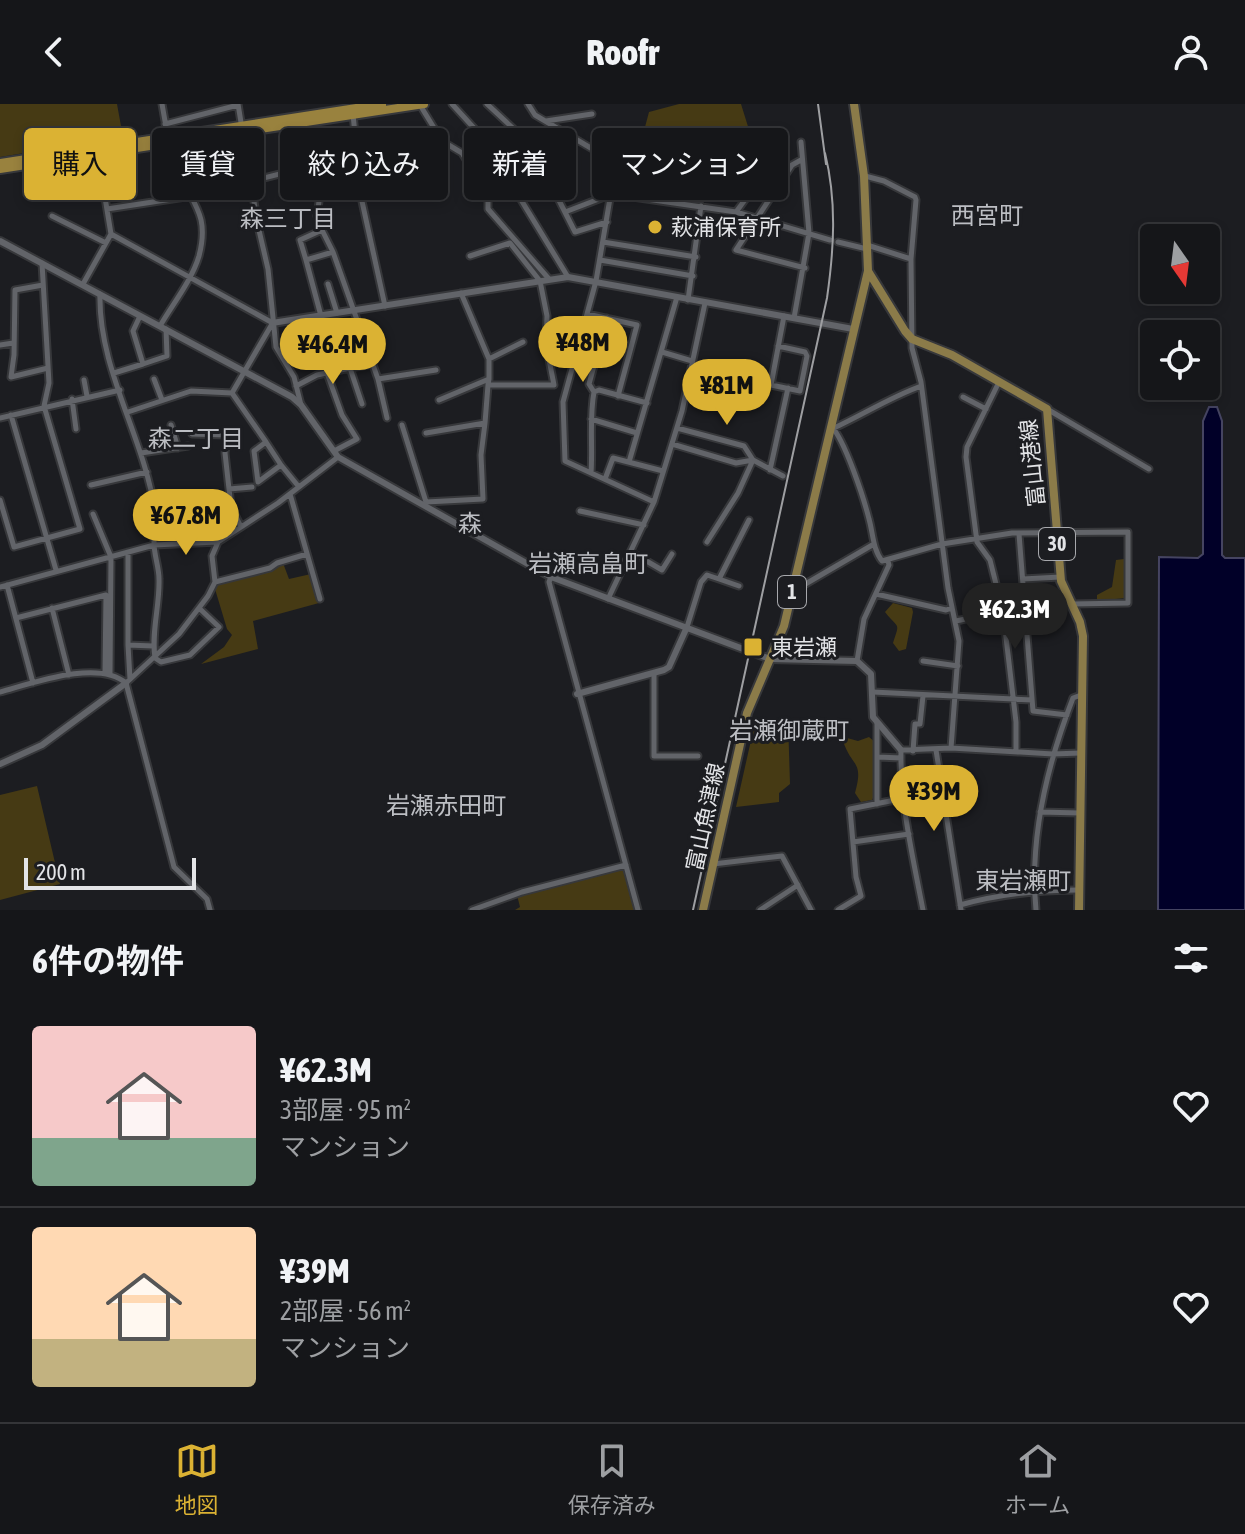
<!DOCTYPE html>
<html lang="ja">
<head>
<meta charset="utf-8">
<style>
  :root { --surface:#151619; --page:#1e1f22; --text:#f1f3f6; --muted:#9d9fa2; --line:#343538; --accent:#dbb233 }
  body { margin:0; font-family:"Asap Condensed","Noto Sans JP",sans-serif; background:var(--page); color:var(--text); height:100vh; display:flex; flex-direction:column; font-size:30px; white-space:nowrap }
  * { box-sizing:border-box; margin:0 }
  p { font-size:26px; color:var(--muted) }
  .icon { flex:none; width:44px; height:44px; fill:none; stroke:currentColor; stroke-width:2; stroke-linecap:round; stroke-linejoin:round }
  .map { position:relative; height:806px; overflow:hidden }
  .details { display:flex; flex-direction:column; background:var(--surface); flex:1 }
  .details>* { flex:none }
  .hud { position:absolute; left:24px; top:24px; width:800px; height:72px; display:flex; gap:16px }
  .needle { width:52px; rotate:166deg }
  .controls { position:absolute; left:1140px; top:120px; display:grid; gap:16px }
  .controls a { display:grid; place-items:center; width:80px; height:80px; border-radius:8px; background:var(--surface); box-shadow:0 4px 12px #0003,0 0 0 2px var(--line); font-size:40px }
  .scale { position:absolute; left:24px; bottom:20px; width:172px; box-sizing:border-box; padding-left:8px; border:4px solid #e3e4e7; border-top:0; font-size:22px; line-height:28px; white-space:nowrap; color:#e3e4e7; -webkit-text-stroke:6px #1c1d21; paint-order:stroke }
  .price { position:absolute; translate:-50% -68px; padding:0 18px; border-radius:28px; background:var(--accent); color:#111; font-size:26px; line-height:52px; filter:drop-shadow(0 2px 4px #0008) }
  .price::after { content:''; position:absolute; left:50%; top:48px; width:24px; height:18px; margin-left:-12px; background:inherit; clip-path:polygon(0 0,100% 0,50% 100%) }
  .price.on { background:#222; color:#fff }
  ul { padding:0; list-style:none }
  li { display:flex; align-items:center; gap:24px; height:200px; padding:0 32px }
  li+li { border-top:2px solid var(--line) }
  li span { display:grid; place-items:center; flex:none; width:224px; height:160px; border-radius:8px; color:#555 }
  li>.icon { margin-inline-start:auto }
  span .icon { width:96px; height:96px; fill:#fffc; stroke-width:1 }
  li b { font-size:34px }
  h2 { display:flex; justify-content:space-between; align-items:center; height:96px; padding:0 32px; font-size:34px }
  .pill { padding:0 28px; border-radius:8px; background:var(--surface); box-shadow:0 4px 12px #0003,0 0 0 2px var(--line); font-size:28px; line-height:72px }
  .pill.on { background:var(--accent); color:#111 }
  header { display:flex; justify-content:space-between; align-items:center; height:104px; padding:0 32px; background:var(--surface); font-size:36px; font-weight:800 }
  .menu { display:flex; justify-content:space-around; align-items:center; height:112px; border-top:2px solid var(--line); background:var(--surface); font-size:22px; color:var(--muted) }
  .menu a { display:grid; justify-items:center; gap:4px }
  .menu .on { color:var(--accent) }
  .map>svg:first-child { display:block }
</style>
</head>
<body>
<header><svg class="icon" aria-label="back" viewBox="0 0 24 24"><path d="M15 5l-7 7 7 7"/></svg>Roofr<svg class="icon" aria-label="person" viewBox="0 0 24 24"><circle cx="12" cy="8" r="4"/><path d="M4 21q1-7 8-7t8 7"/></svg></header>
<div class="map">
<svg width="1245" height="806" viewBox="0 0 1245 806">
  <rect width="100%" height="100%" fill="#1c1d21"/>
  <path fill="#463a14" d="M0 0H117L123 33 0 53Z
    M679 0H741L755 45 762 47 758 66 653 49 645 23 649 8Z
    M241 34 248 71 224 77 227 90 205 94 199 85 193 88 182 66 175 44Z
    M1124 455 1127 460 1125 494 1097 497V491L1112 483 1116 456Z
    M283 459 289 475 311 470 319 499 253 517 258 545 201 560 224 543 232 531 227 525 215 485 217 479Z
    M893 499 912 504 913 508 906 545 899 547 893 539C900 517 899 526 885 508Z
    M756 614 788 616 790 680 779 689V698L736 703Z
    M869 633 876 639 875 690 872 696 861 698 855 689C864 656 852 664 843 637L847 634 858 637Z
    M37 682 60 780 0 796V691Z
    M623 765 634 806H515L520 803 517 791Z"/>
  <path fill="#010028" stroke="#454461" stroke-width="2" d="M1209 303H1217L1222 317V451L1225 454H1245V806H1158L1159 453 1198 454 1203 450V317Z"/>
  <g fill="none" stroke-linecap="round" stroke-linejoin="round">
    <defs>
      <path id="minor" d="M238 0 258 122 268 165 276 243 294 273 301 301
        M452 0 484 35 568 173
        M487 0 531 41 575 128 607 118
        M528 0 535 11 616 59 596 177 563 298 565 357 654 398
        M420 1 442 37 462 49 488 92V105L549 175
        M353 10 357 51 356 70 385 202
        M546 17 592 10
        M165 20 238 1
        M310 45 320 90 317 112 322 126
        M622 46H645L647 52 667 55 662 96
        M801 56 792 61 736 146 805 164
        M865 72 884 77 915 93 916 96 911 155 912 244 921 278 948 484 959 537 951 644
        M664 75 750 89 736 108
        M252 77 315 61
        M551 80 571 68
        M107 105 192 92
        M565 108 612 90 736 108 830 136
        M52 112 106 139
        M111 130 271 218
        M603 138 696 153
        M838 138 867 145
        M867 141 911 155
        M470 152 510 139 540 177 547 212 546 240 554 281H488L489 275
        M306 156 300 136 322 126 333 148
        M600 156 693 172
        M83 180 111 130 98 51
        M328 180 337 209
        M43 181 15 186 14 251 11 273 48 264
        M461 189 489 255 523 238
        M100 190C98 265 145 335 155 408 157 418 154 429 154 439 154 451 159 463 159 475 160 501 151 528 155 554
        M688 196 701 102
        M587 210 637 221 618 292
        M140 212 133 227 143 260 167 252 166 225
        M321 212 306 156 333 148 378 275
        M794 214 809 129 801 38
        M160 222C172 201 192 176 199 152 210 110 192 100 178 66 169 45 166 22 162 0
        M0 241 13 239
        M778 242 805 248 807 252 800 287 771 281 784 212
        M662 248 692 257
        M350 264 373 260
        M114 269 143 260
        M327 269 342 311 357 335 334 347
        M154 275 162 296
        M84 276 87 292
        M999 278 967 343 966 353 977 438 990 456 1003 508 1016 618V648
        M296 282 317 271 350 264 362 300
        M594 288 589 280 607 214
        M232 289 266 338
        M963 293 986 305
        M72 295 76 325
        M439 296 489 275V255
        M1047 305 1149 365
        M128 308 191 287 232 289 272 220
        M11 311 56 466
        M0 314 120 286
        M387 314 378 275 436 266
        M591 315 637 329
        M171 321 178 344
        M402 321 426 398
        M831 322C845 336 864 395 869 415 873 429 873 446 882 457L942 440 1012 429 1128 428V499L1072 500
        M677 324 744 342 753 356 738 389 707 438
        M834 324C864 310 891 293 921 282
        M426 329 485 319 488 281
        M192 330 227 331 225 349 229 385
        M672 340 736 359 753 356 783 372
        M141 349 188 342
        M629 358 677 193
        M281 361 266 338 254 347 258 378 281 361 299 383
        M770 366 788 284
        M591 369C593 342 589 315 594 288L599 286 647 299
        M605 375 613 354 663 367
        M91 381 147 368
        M290 390 320 495
        M0 396 14 443 80 425 44 302 49 279 42 159
        M424 401 426 398 483 395 481 351 485 319
        M580 407 644 421
        M93 410 111 453 110 569
        M241 423 231 402 229 385 252 383
        M1019 430 1033 607 1067 611
        M128 448V541L153 542
        M631 448 662 466 672 450
        M551 473 549 478 638 806
        M719 475 739 482
        M1023 475 1060 473
        M215 478 270 464 277 459 307 450
        M7 481 33 579
        M0 483 154 441 217 438
        M792 485 802 482 874 440
        M876 490 946 506 952 504
        M608 495 654 398 682 307 705 199
        M1059 500V513
        M52 504 69 571
        M16 514 106 491 105 568
        M956 517 1026 502 1072 498
        M687 523 701 478 707 471 719 475 749 416
        M128 541 130 575
        M155 554 161 558 190 551 219 523 199 504
        M857 557 864 515 889 461 888 457
        M923 557 958 562
        M654 569V652H698
        M126 579 179 530 208 492 215 478 212 452 218 438 278 399 338 353
        M0 588C33 579 98 555 126 579L174 763 207 795 210 806
        M873 588 1032 596
        M877 618V700
        M936 646 961 806
        M913 647 915 620H920L923 592
        M878 653 901 654
        M1040 708 1080 709
        M853 738 909 730
        M713 760 782 752 811 806
        M960 801C1000 790 1038 786 1078 786
        M472 806 522 788 626 761
        M760 806 798 781
        M838 806 861 792 856 773 850 705 905 694
        M923 806C913 754 900 699 901 646L951 644 1053 650 1080 649
        M1036 806C1029 733 1047 661 1073 594L1081 591"/>
      <path id="tertiary" d="M0 137 292 293 301 301 338 353 551 473 770 555 857 557 871 570 873 613 901 646
        M272 219 568 173 853 225
        M577 590 664 566 669 563 687 523
        M0 660 42 641 126 579"/>
      <path id="primary" d="M854 0 864 72 868 167 905 227 912 235 952 251 1047 305 1061 477 1080 518 1083 532 1079 806
        M703 806 747 609 784 522 868 167"/>
      <path id="trunk" d="M0 59 382 0
        M0 65 424 0"/>
    </defs>
    <use href="#minor" stroke="#37383b" stroke-width="9"/>
    <use href="#tertiary" stroke="#37383b" stroke-width="10"/>
    <use href="#primary" stroke="#37383b" stroke-width="12"/>
    <use href="#trunk" stroke="#37383b" stroke-width="12"/>
    <use href="#minor" stroke="#626469" stroke-width="5"/>
    <use href="#tertiary" stroke="#626469" stroke-width="6"/>
    <use href="#primary" stroke="#8b7b49" stroke-width="8"/>
    <use href="#trunk" stroke="#99823e" stroke-width="8"/>
    <path stroke="#9e9fa2" stroke-width="2" d="M818 0 826 60
      M693 806 827 194C834 145 837 98 825 49"/>
  </g>
  <g fill="#dbb233" stroke="#1c1d21" stroke-width="3">
    <circle cx="655" cy="123" r="8"/>
    <rect x="743" y="533" width="20" height="20" rx="4"/>
  </g>
  <g text-anchor="middle" stroke-width="6" stroke-linejoin="round" paint-order="stroke">
    <g fill="#1c1d21" stroke="#a7a8ac" stroke-width="2">
      <rect x="1039" y="424" width="36" height="32" rx="6"/>
      <rect x="778" y="472" width="28" height="32" rx="6"/>
    </g>
    <g font-size="20" font-weight="bold" fill="#e3e4e7">
      <text x="1057" y="447">30</text>
      <text x="792" y="495">1</text>
    </g>
    <g font-size="22" fill="#e3e4e7" stroke="#1c1d21" text-anchor="start">
      <text x="671" y="131">萩浦保育所</text>
      <text x="771" y="551">東岩瀬</text>
    </g>
    <g font-size="22" fill="#e3e4e7" stroke="#1c1d21">
      <text transform="translate(1032 359) rotate(-96)" y="8">富山港線</text>
      <text transform="translate(705 713) rotate(-78)" y="8">富山魚津線</text>
    </g>
    <g font-size="24" fill="#bcbec3" stroke="#1c1d21">
      <text x="987" y="120">西宮町</text>
      <text x="288" y="123">森三丁目</text>
      <text x="196" y="343">森二丁目</text>
      <text x="470" y="428">森</text>
      <text x="588" y="468">岩瀬高畠町</text>
      <text x="789" y="635">岩瀬御蔵町</text>
      <text x="446" y="710">岩瀬赤田町</text>
      <text x="1023" y="785">東岩瀬町</text>
    </g>
  </g>
</svg>
<div class="controls">
<a><svg class="needle" viewBox="-14 -14 28 28"><path d="M0-13l5 13h-10z" fill="#e53935"/><path d="M0 13l5-13h-10z" fill="#9d9fa2"/></svg></a>
<a><svg class="icon" aria-label="locate" viewBox="0 0 24 24"><circle cx="12" cy="12" r="6"/><path d="M12 2v4M12 18v4M2 12h4M18 12h4"/></svg></a>
</div>
<div class="scale">200 m</div>
<b class="price" style="left:583px;top:280px">¥48M</b>
<b class="price" style="left:333px;top:282px">¥46.4M</b>
<b class="price" style="left:727px;top:323px">¥81M</b>
<b class="price" style="left:186px;top:453px">¥67.8M</b>
<b class="price on" style="left:1015px;top:547px">¥62.3M</b>
<b class="price" style="left:934px;top:729px">¥39M</b>
<div class="hud">
<a class="pill on">購入</a>
<a class="pill">賃貸</a>
<a class="pill">絞り込み</a>
<a class="pill">新着</a>
<a class="pill">マンション</a>
</div>
</div>
<section class="details">
<h2>6件の物件<svg class="icon" aria-label="filters" viewBox="0 0 24 24"><path d="M4 7h16M4 17h16"/><circle cx="9" cy="7" r="2"/><circle cx="15" cy="17" r="2"/></svg></h2>
<ul>
<li><span style="background:linear-gradient(#f6c9c9 70%,#7fa58c 0)"><svg class="icon" aria-label="home" viewBox="0 0 24 24"><path d="M3 11l9-7 9 7M6 9v11h12V9"/></svg></span><div><b>¥62.3M</b><p>3部屋 · 95 m²</p><p>マンション</p></div><svg class="icon" aria-label="heart" viewBox="0 0 24 24"><path d="M12 20l-8-8c-3-5 5-10 8-4 3-6 11-1 8 4z"/></svg></li>
<li><span style="background:linear-gradient(#ffd9b3 70%,#c2b280 0)"><svg class="icon" aria-label="home" viewBox="0 0 24 24"><path d="M3 11l9-7 9 7M6 9v11h12V9"/></svg></span><div><b>¥39M</b><p>2部屋 · 56 m²</p><p>マンション</p></div><svg class="icon" aria-label="heart" viewBox="0 0 24 24"><path d="M12 20l-8-8c-3-5 5-10 8-4 3-6 11-1 8 4z"/></svg></li>
</ul>
</section>
<nav class="menu">
<a class="on"><svg class="icon" aria-label="map" viewBox="0 0 24 24"><path d="M3 6l6-2 6 2 6-2v14l-6 2-6-2-6 2zM9 4v14M15 6v14"/></svg>地図</a>
<a><svg class="icon" aria-label="saved" viewBox="0 0 24 24"><path d="M7 4h10v16l-5-4-5 4z"/></svg>保存済み</a>
<a><svg class="icon" aria-label="home" viewBox="0 0 24 24"><path d="M3 11l9-7 9 7M6 9v11h12V9"/></svg>ホーム</a>
</nav>
</body>
</html>
